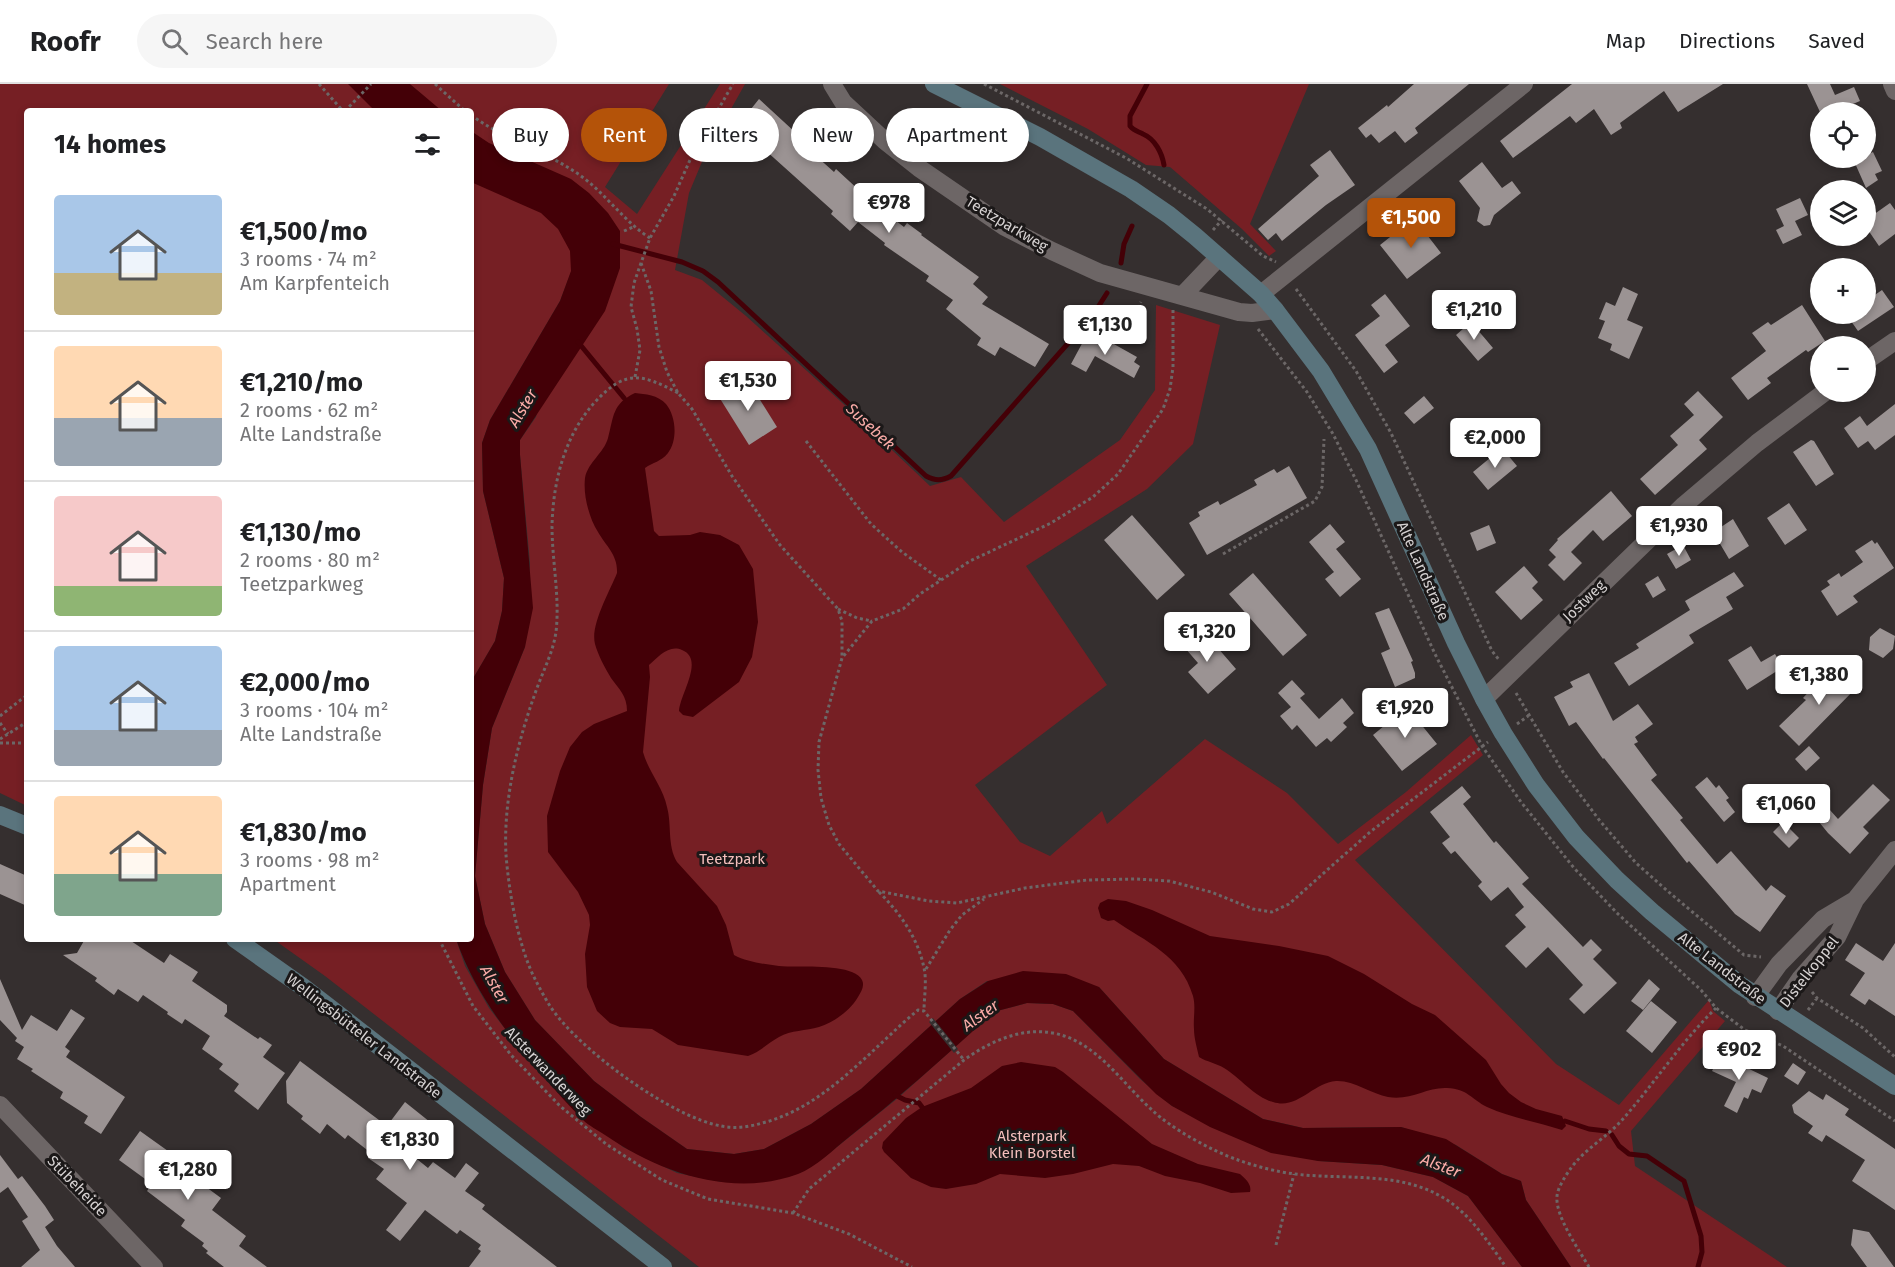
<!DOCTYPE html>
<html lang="en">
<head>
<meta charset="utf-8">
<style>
  :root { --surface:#fff; --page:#f6f6f6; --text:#202124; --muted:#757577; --line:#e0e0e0; --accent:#b45309 }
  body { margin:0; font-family:"Fira Sans",sans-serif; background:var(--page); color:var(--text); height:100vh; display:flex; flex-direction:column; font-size:22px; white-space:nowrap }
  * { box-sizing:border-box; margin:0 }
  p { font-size:20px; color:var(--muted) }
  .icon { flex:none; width:33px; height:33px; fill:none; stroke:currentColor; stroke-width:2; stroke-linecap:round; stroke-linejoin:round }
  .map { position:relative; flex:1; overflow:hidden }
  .sheet { position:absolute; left:24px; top:24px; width:450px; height:834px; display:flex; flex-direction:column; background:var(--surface); border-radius:6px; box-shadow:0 3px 9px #0003 }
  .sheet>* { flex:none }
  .top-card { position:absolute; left:492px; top:24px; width:570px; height:54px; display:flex; gap:12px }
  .buttons { position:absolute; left:1810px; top:18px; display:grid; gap:12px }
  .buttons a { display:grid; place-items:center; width:66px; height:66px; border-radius:50%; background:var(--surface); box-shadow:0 3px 9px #0003; font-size:30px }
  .price { position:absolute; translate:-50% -51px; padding:0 14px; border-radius:6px; background:#fff; color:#222; font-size:20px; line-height:39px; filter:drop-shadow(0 2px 3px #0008) }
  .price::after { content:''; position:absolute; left:50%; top:36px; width:18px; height:14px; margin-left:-9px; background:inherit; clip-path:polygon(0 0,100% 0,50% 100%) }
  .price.selected { background:var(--accent); color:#fff }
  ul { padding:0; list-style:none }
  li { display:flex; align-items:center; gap:18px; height:150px; padding:0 30px }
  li+li { border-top:2px solid var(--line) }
  li span { display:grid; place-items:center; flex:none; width:168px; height:120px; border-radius:6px; color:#555 }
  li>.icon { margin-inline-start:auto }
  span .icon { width:72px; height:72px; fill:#fffc; stroke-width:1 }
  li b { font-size:26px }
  h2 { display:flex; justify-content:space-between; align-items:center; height:72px; padding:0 30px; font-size:26px }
  .tag { padding:0 21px; border-radius:27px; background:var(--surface); box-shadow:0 3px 9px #0003; font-size:21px; line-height:54px }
  .tag.selected { background:var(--accent); color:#fff }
  header { display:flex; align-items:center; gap:36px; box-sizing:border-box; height:84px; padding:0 30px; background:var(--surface); border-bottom:2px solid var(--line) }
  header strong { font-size:28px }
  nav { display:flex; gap:33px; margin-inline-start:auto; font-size:21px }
  .search { width:420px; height:54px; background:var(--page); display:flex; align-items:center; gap:15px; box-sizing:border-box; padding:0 21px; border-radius:33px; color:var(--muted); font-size:22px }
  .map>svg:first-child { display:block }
</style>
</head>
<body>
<header>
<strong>Roofr</strong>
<div class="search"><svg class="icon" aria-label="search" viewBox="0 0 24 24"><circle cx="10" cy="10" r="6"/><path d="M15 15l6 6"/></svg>Search here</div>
<nav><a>Map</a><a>Directions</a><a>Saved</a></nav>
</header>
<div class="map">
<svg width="1895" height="1183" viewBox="0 0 1895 1183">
  <rect width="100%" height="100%" fill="#352f2f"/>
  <path fill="#761f24" d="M0 0H669L605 103 637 130 720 0H745L704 73 689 109 675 186 702 196 746 232 838 315 930 402 961 393 1004 438 1120 356 1155 306 1156 221 1220 241 1193 360 1147 405 1026 482 1107 601 975 701 1020 758 1050 772 1102 727 1107 740 1205 655 1287 709 1338 760 1406 708 1471 651 1483 671 1355 776 1556 980 1619 1021 1709 916 1713 927 1725 937 1631 1047 1635 1082 1787 1183H1571L1526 1116 1521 1097 1502 1090 1456 1061 1401 1043 1303 1044 1263 1035 1164 975 1099 903 987 897 960 915 861 1005 811 1040 764 1065 734 1070 687 1065 641 1033 594 997 535 936 505 888 485 840 475 792 483 701 492 644 525 563 530 479 520 371V356L536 333 571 188 560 217 490 336 482 359 483 407 504 494 502 527 495 557 471 598V27H27V722L0 709Z
    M1000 0H1309L1250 140 1276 167 1269 172 1242 145 1170 83 1146 81 1088 45Z
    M273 855H456L465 882 489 924 522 967 553 1004 623 1063 677 1089 722 1098 800 1089 827 1071 898 1014 984 937 997 927 1027 919 1053 920 1073 927 1140 995 1172 1022 1318 1077 1382 1081 1433 1093 1468 1112 1522 1183H699L325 892Z"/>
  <path fill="#440007" d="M348 0H410L442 27H375Z
    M471 47 489 59 571 95 589 109 608 129 620 147V184L605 227 520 356V371L533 524 525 563 492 644 483 701 475 792 485 840 505 888 535 936 594 997 641 1033 687 1065 734 1070 764 1065 811 1040 861 1005 960 915 988 897 1023 887 1066 890 1099 903 1164 975 1263 1035 1303 1044 1401 1043 1446 1055 1502 1090 1521 1097 1526 1116 1571 1183H1522L1468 1112 1433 1093 1382 1081 1318 1077 1271 1069 1210 1043 1172 1022 1156 1010 1073 927 1053 920 1027 919 997 927 984 937C940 977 896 1016 849 1053 834 1065 816 1083 798 1090 733 1114 660 1089 605 1051 598 1046 589 1042 583 1036 569 1022 556 1007 543 992 507 950 474 907 456 855H471V598L495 557 502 527 504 494 483 407 482 359 490 336 560 217 571 187 570 167 558 145 541 129 471 98Z
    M635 309C645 310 658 311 666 320 676 332 678 356 668 369 661 378 653 378 645 384L654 447 659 452 690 451 700 448 720 451 739 461 753 485 758 538 752 573 739 598 693 633 683 631 679 627C680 610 705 575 682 566 669 560 658 573 649 581L650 593 643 668C648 687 663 703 667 723 672 741 667 761 677 778L717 822 726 841 734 871C747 878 764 880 779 882 796 884 853 878 862 896 865 902 861 908 858 913 850 927 834 938 819 943 806 947 791 946 779 953 768 959 760 968 748 972L678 961 652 945 620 943 610 939 597 927 587 903 585 870 590 841 589 831 578 808 548 768 547 732 560 687 570 663 582 648 594 640 627 627C627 612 619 605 611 594 605 584 598 571 595 560 590 541 610 507 617 489 618 471 606 462 598 448 589 434 583 411 585 394 588 378 604 369 608 354 614 332 612 320 635 309Z
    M1108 815 1126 817 1152 826 1210 852 1279 862 1328 872 1364 890 1412 920 1435 931 1486 976 1501 1000 1509 1009 1521 1018 1536 1025 1562 1032 1566 1042 1562 1046C1538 1038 1511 1034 1487 1023 1471 1015 1468 1005 1447 1004 1426 1003 1411 1017 1388 1013 1372 1010 1353 996 1336 997 1312 999 1298 1026 1273 1018 1256 1014 1239 993 1224 984 1216 979 1207 978 1199 973 1197 964 1194 954 1194 945 1193 934 1196 923 1193 912 1181 871 1146 858 1114 836L1108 837 1101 834 1098 824 1100 819Z
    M1021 978 1055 983 1063 988 1152 1060 1198 1080 1240 1090C1246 1095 1252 1101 1250 1108L1231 1109 1200 1099 1165 1092 1139 1082 1113 1080 1073 1090 1045 1094 1000 1090 976 1100 946 1105 931 1103 911 1094 884 1068 882 1064 883 1058 906 1034 922 1023 971 1004 1002 982Z"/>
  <path fill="#352f2f" d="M933 934 958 965 954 969 929 938Z"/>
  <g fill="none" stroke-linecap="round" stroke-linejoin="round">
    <path stroke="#440007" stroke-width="5" d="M1147 0 1130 32V42C1134 47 1137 47 1143 50 1155 55 1162 69 1164 81
      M613 160 682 178 703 187 718 198 926 392C935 397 942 397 951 392L1093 231 1107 209
      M1121 179 1124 160 1132 142
      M578 258 624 314
      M895 1011 905 1016 919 1019 922 1023
      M1565 1037 1589 1045 1606 1047
      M1612 1051 1619 1062 1629 1070 1647 1072 1684 1097 1701 1152 1702 1168 1698 1183"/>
  </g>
  <path fill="#9b9393" d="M1414 0H1469L1415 44 1418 49 1405 59 1395 47 1379 59 1371 50 1366 54 1358 44 1387 21 1388 23Z
    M1572 0H1723L1678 28 1664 7 1620 39 1622 44 1611 51 1594 25 1576 39 1570 32 1513 74 1500 57Z
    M1807 0H1830L1835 11 1854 3 1860 17 1834 28H1820Z
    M759 15 809 61 806 63 834 88 836 85 874 120 904 143 907 139 922 150 921 151 979 193 973 200 988 213 982 220 1049 260 1035 283 1000 263 995 272 977 261 981 254 946 225 953 216 926 197 929 192 884 161 885 159 858 138 850 147 831 130 833 127 755 57 748 65 731 50Z
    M967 44 985 58 971 75 954 61Z
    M1330 66 1355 101 1326 121 1282 157 1276 149 1268 156 1258 145 1319 92 1310 81Z
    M1873 68 1882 87 1875 90 1878 96 1866 104 1854 77 1866 74V71Z
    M1482 78 1502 104 1512 97 1521 109 1494 131 1490 141 1484 142 1477 137 1480 124 1459 97Z
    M1800 114 1808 131 1795 137 1802 151 1783 160 1776 146 1784 142 1776 125Z
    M1890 119 1895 126V150L1879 162 1866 143V136Z
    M1414 134 1441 169 1407 195 1380 161Z
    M1623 203 1638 210 1627 236 1643 243 1629 275 1610 266 1612 260 1598 254 1605 237 1599 235 1606 218 1615 222Z
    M1882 206 1894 223 1858 247 1846 230H1866V217Z
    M1385 210 1410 242 1385 261 1398 278 1384 289 1355 251 1380 232 1371 221Z
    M1802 221 1825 257 1808 268 1806 266 1767 294 1771 299 1748 316 1731 294 1766 267 1752 249 1768 238 1771 241Z
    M1471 238 1493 264 1478 277 1456 251Z
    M1096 250 1137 273 1134 278 1140 282 1134 294 1095 272 1086 288 1071 280 1085 254Z
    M747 295 777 343 749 361 719 313Z
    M1698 307 1723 333 1699 356 1707 365 1655 411 1640 395 1678 361 1670 352 1694 331 1684 320Z
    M1424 312 1434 324 1414 340 1404 329Z
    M1895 320V351L1875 366 1868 357 1858 364 1844 344 1860 332 1867 342Z
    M1811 356 1814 357 1834 390 1816 402 1793 368Z
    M1502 364 1517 382 1488 406 1473 388Z
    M1289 382 1307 414 1207 471 1189 439 1200 432 1198 428 1218 417 1220 421 1257 401 1254 396 1274 385 1277 389Z
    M1611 407 1632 432 1603 457 1593 446 1571 468 1582 479 1564 497 1548 481 1556 473 1549 466 1558 456 1557 455Z
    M1789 419 1807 446 1785 461 1767 434Z
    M1132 431 1185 491 1157 516 1104 456Z
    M1733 435 1749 462 1729 475 1719 458 1721 457 1715 447Z
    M1330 440 1345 458 1336 465 1361 495 1340 513 1325 495 1334 488 1309 458Z
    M1489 441 1496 459 1477 467 1470 449Z
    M1872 456 1875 460 1877 458 1894 484 1853 512 1858 518 1837 532 1821 507 1830 501 1827 497 1839 489 1841 493 1863 478 1855 467Z
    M1683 461 1691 476 1676 485 1667 470Z
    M1524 482 1538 498 1532 504 1543 516 1521 536 1495 508Z
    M1734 488 1744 502 1726 513 1733 525 1689 551 1694 559 1629 602 1614 579 1639 564 1636 560 1690 526 1685 517Z
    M1253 489 1307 551 1283 572 1229 510Z
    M1658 492 1666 506 1653 514 1645 500Z
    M1389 524 1413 577 1411 578 1415 589V594L1395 603 1381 569 1390 565 1375 529Z
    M1880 544 1895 552 1893 565 1883 574 1869 566 1870 553Z
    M1190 546 1210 569 1217 563 1236 585 1208 610 1188 588 1198 579 1178 556Z
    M1751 562 1761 578 1775 570 1783 583 1747 606 1728 576Z
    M1841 583 1859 601 1799 662 1779 642 1806 616 1803 614 1814 602 1817 606Z
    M1589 589 1613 637 1638 620 1653 640 1635 653 1638 658 1634 660 1657 691 1651 696 1683 734 1680 736 1717 780 1731 767 1766 807 1771 801 1786 812 1760 848 1735 830 1689 777 1687 779 1604 674 1603 675 1576 638 1569 642 1554 613 1573 603 1570 598Z
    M1292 596 1305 610 1300 614 1319 635 1342 614 1354 629 1343 639 1347 643 1331 658 1327 654 1316 663 1297 641 1292 646 1280 632 1291 623 1278 609Z
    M1407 623 1437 660 1402 687 1373 651Z
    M1809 662 1820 674 1806 687 1795 675Z
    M1707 693 1716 704 1719 701 1729 714 1726 716 1735 728 1724 738 1695 703Z
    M1873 700 1890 716 1863 743 1869 749 1850 770 1828 749 1801 716 1812 706 1838 735Z
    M1462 702 1471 713 1463 720 1494 759 1496 757 1529 794 1522 800 1583 863 1591 855 1602 866 1593 875 1617 899 1584 930 1569 915 1583 901 1548 863 1526 884 1505 862 1526 843 1515 831 1524 823 1508 803 1491 817 1478 802 1482 798 1455 767 1451 770 1442 759 1450 753 1430 728Z
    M1783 738 1799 754 1789 764 1773 748Z
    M0 780 27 792V822L0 810Z
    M85 855H128L164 879 170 870 198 888 192 897 227 921V928L224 932 258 955 260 953 272 961 263 973 285 989 258 1026 234 1007 239 1000 219 985 223 980 202 965 210 952 185 935 182 940 167 930 168 928 143 911 138 918 118 905 114 911 95 897 97 894 63 871 77 869Z
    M1856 859 1883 877 1895 859V932L1869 915 1865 921 1850 911 1865 889 1845 876Z
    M0 895 22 946 31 931 57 947 71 925 85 934 65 963 70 967 66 973 125 1013 101 1050 84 1039 88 1032 60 1014 63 1008 31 987 33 985 17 975 24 963 15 957 17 954 0 936Z
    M1649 895 1660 905 1643 926 1631 917Z
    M1651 917 1677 938 1652 969 1626 947Z
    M1720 971 1768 994 1761 1009 1752 1005 1748 1015 1744 1013 1737 1029 1724 1022 1736 998 1712 987Z
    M300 977 387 1042 405 1018 430 1038 407 1067 428 1084 433 1078 455 1094 466 1079 479 1089 465 1107 485 1121 482 1125 557 1183H469L481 1167 478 1165 481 1161 460 1146 457 1150 425 1126 400 1157 386 1146 407 1119 376 1095 384 1085 368 1074 371 1069 348 1051 345 1055 327 1040 320 1050 301 1035 303 1032 287 1019 286 997Z
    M1793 979 1806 988 1798 1001 1784 992Z
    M1809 1007 1823 1016 1826 1010 1849 1025 1845 1031 1895 1065V1126L1852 1097 1865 1076 1826 1051 1822 1058 1808 1049 1813 1042 1794 1029 1792 1021Z
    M140 1047 175 1072 177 1069 193 1081 187 1089 221 1114 212 1126 246 1152 239 1162 267 1183H224L206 1169 208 1167 202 1162 204 1159 181 1142 185 1136 147 1107 152 1100 119 1076Z
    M0 1071 18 1095 22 1092 45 1122 54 1136 45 1143 57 1162 75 1183H21L40 1166 22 1137 28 1133 8 1103 0 1109Z
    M1853 1145 1869 1148 1894 1183H1867L1851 1161Z"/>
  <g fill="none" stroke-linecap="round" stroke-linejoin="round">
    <path stroke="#6c6767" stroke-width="3" stroke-dasharray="3 3" stroke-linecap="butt" d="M319 0 343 27
      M435 0 465 27
      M984 0 1126 74 1207 125 1263 172 1276 178
      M345 27 371 0
      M471 31C506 57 550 68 585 95 608 113 625 138 650 154
      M1213 146 1222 136
      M624 147 633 143
      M641 179 651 207 659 263 667 288 678 309 692 325 732 392 780 461 838 525 842 537V572
      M1296 205 1356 287 1391 349 1492 567 1500 577
      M1173 226V283L1170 305 1163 325 1118 390 1093 413 1051 439 970 477 920 510 903 525 872 537 842 574 819 658 818 686 821 714 829 741 839 760 878 807 929 817 957 819 1025 804 1087 796 1136 795 1169 797 1211 808 1253 825 1272 828 1289 820 1370 748 1488 658
      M1258 245 1307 308 1333 350 1356 396 1435 570 1482 662 1521 718 1574 784 1618 830 1701 906 1716 924 1745 946 1783 962 1895 1037
      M1105 251 1126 248 1141 218
      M635 293 640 266 637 245 631 223 634 199 641 179 650 154 674 112 694 67 733 0
      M678 309C642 290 626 285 596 317 565 350 553 397 552 442 552 477 560 513 556 548 553 568 544 585 537 604 518 656 503 715 506 771 509 808 518 863 536 897 540 905 545 914 550 922 578 965 671 1033 721 1042 735 1045 749 1043 762 1039 824 1024 871 965 918 926L924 927 964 976
      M806 357 871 440 902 468 941 496
      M1223 470 1315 417 1322 403 1324 355
      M838 525 857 534 872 537
      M1516 609 1563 688 1600 737 1636 779 1671 810 1744 871 1761 873
      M0 632 27 611
      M0 639 8 650
      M1517 640 1528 632
      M0 655 27 638
      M0 659H27
      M879 808C900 829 918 854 924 884 927 897 924 914 924 927
      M439 855 473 922 511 971 560 1022 606 1060 662 1096 708 1115 793 1129 849 1150 912 1183
      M926 885 950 846 962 831 984 815
      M1812 908 1817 914 1863 944 1895 973
      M1808 926 1817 914
      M793 1129 809 1105 964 976C989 958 1021 943 1053 949 1096 957 1121 998 1152 1026 1172 1045 1212 1067 1238 1076 1255 1082 1277 1088 1295 1090 1344 1096 1398 1087 1442 1113 1469 1128 1488 1158 1506 1183
      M1276 1161 1294 1090
      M1589 1183C1579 1166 1555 1132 1557 1112 1558 1103 1566 1091 1571 1084 1585 1065 1607 1053 1622 1036 1654 1000 1681 958 1716 924"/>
    <path stroke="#6d6666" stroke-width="18" d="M832 0 843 18 885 57 919 84 1005 143 1052 167 1100 189 1239 228 1252 229 1275 226
      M1892 0 1895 7
      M1261 210 1524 0
      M1182 212 1219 173
      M1866 277 1895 257
      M1484 615 1684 421 1757 359 1825 308
      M1755 913 1779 880 1823 835 1855 816
      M1778 927 1800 895 1837 853 1855 816 1895 766
      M0 1021 154 1183"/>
    <path stroke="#5a747d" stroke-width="18" d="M934 0 1040 53 1131 105 1169 131 1195 152 1261 210 1275 226 1321 287 1368 365 1456 559 1484 615 1503 649 1536 701 1576 753 1617 796 1652 828 1740 901 1895 1002
      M0 731 27 742
      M235 855 303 903 663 1183"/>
  </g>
  <g text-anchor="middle" stroke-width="6" stroke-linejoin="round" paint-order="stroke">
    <g font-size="15" fill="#d6d2d2" stroke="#1b1818">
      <text transform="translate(1007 140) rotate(31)" y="5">Teetzparkweg</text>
      <text transform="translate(1423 487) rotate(66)" y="5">Alte Landstraße</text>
      <text transform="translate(1584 517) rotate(-44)" y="5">Jostweg</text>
      <text transform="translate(1722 884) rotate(38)" y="5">Alte Landstraße</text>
      <text transform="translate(1809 888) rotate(-52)" y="5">Distelkoppel</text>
      <text transform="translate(364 952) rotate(38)" y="5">Wellingsbütteler Landstraße</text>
      <text transform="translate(548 987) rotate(46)" y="5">Alsterwanderweg</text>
      <text transform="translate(77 1102) rotate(46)" y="5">Stübeheide</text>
    </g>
    <g font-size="15" fill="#f5bfbc" stroke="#1b1818">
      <text x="732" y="780">Teetzpark</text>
      <text x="1032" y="1057">Alsterpark<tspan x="1032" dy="17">Klein Borstel</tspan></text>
    </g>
    <g font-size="16" font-style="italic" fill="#fbaca8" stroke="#1b1818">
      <text transform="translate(522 324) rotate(-59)" y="6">Alster</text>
      <text transform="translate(871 342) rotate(43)" y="6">Susebek</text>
      <text transform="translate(495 900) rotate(61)" y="6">Alster</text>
      <text transform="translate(980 931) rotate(-36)" y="6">Alster</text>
      <text transform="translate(1441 1081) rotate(21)" y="6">Alster</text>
    </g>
  </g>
</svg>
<div class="buttons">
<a><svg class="icon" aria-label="locate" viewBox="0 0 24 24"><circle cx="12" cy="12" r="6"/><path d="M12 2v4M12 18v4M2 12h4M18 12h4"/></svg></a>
<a><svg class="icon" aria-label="layers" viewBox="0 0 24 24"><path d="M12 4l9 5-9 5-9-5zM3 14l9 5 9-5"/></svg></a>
<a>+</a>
<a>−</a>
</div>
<b class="price" style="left:889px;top:150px">€978</b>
<b class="price selected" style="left:1411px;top:165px">€1,500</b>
<b class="price" style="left:1474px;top:257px">€1,210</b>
<b class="price" style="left:1105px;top:272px">€1,130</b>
<b class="price" style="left:748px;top:328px">€1,530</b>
<b class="price" style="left:1495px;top:385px">€2,000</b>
<b class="price" style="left:1679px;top:473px">€1,930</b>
<b class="price" style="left:1207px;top:579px">€1,320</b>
<b class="price" style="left:1819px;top:622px">€1,380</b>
<b class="price" style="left:1405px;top:655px">€1,920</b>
<b class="price" style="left:1786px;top:751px">€1,060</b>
<b class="price" style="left:1739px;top:997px">€902</b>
<b class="price" style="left:410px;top:1087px">€1,830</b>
<b class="price" style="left:188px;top:1117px">€1,280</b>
<div class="top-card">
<a class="tag">Buy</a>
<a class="tag selected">Rent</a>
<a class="tag">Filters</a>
<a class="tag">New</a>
<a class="tag">Apartment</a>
</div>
<section class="sheet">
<h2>14 homes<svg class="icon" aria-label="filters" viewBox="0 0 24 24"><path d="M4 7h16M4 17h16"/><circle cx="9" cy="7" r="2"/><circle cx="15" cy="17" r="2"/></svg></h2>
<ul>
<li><span style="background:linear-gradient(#a9c7e8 65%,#c2b280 0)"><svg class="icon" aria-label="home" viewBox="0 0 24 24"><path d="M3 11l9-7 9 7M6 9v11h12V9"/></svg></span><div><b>€1,500/mo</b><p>3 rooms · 74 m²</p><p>Am Karpfenteich</p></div></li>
<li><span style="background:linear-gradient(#ffd9b3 60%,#9aa5b1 0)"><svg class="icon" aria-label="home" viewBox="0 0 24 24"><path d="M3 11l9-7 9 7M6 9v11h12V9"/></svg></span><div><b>€1,210/mo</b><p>2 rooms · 62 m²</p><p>Alte Landstraße</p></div></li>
<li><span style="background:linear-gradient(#f6c9c9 75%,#8fb573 0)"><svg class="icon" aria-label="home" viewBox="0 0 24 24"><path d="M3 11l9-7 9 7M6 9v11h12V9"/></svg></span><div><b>€1,130/mo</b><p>2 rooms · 80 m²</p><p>Teetzparkweg</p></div></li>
<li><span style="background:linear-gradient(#a9c7e8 70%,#9aa5b1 0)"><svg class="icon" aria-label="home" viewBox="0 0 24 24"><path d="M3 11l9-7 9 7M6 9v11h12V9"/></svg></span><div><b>€2,000/mo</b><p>3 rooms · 104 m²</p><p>Alte Landstraße</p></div></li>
<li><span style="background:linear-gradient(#ffd9b3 65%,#7fa58c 0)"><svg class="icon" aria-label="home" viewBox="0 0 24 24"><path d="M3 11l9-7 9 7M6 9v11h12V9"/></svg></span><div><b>€1,830/mo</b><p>3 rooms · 98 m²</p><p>Apartment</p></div></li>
</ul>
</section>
</div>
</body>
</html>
